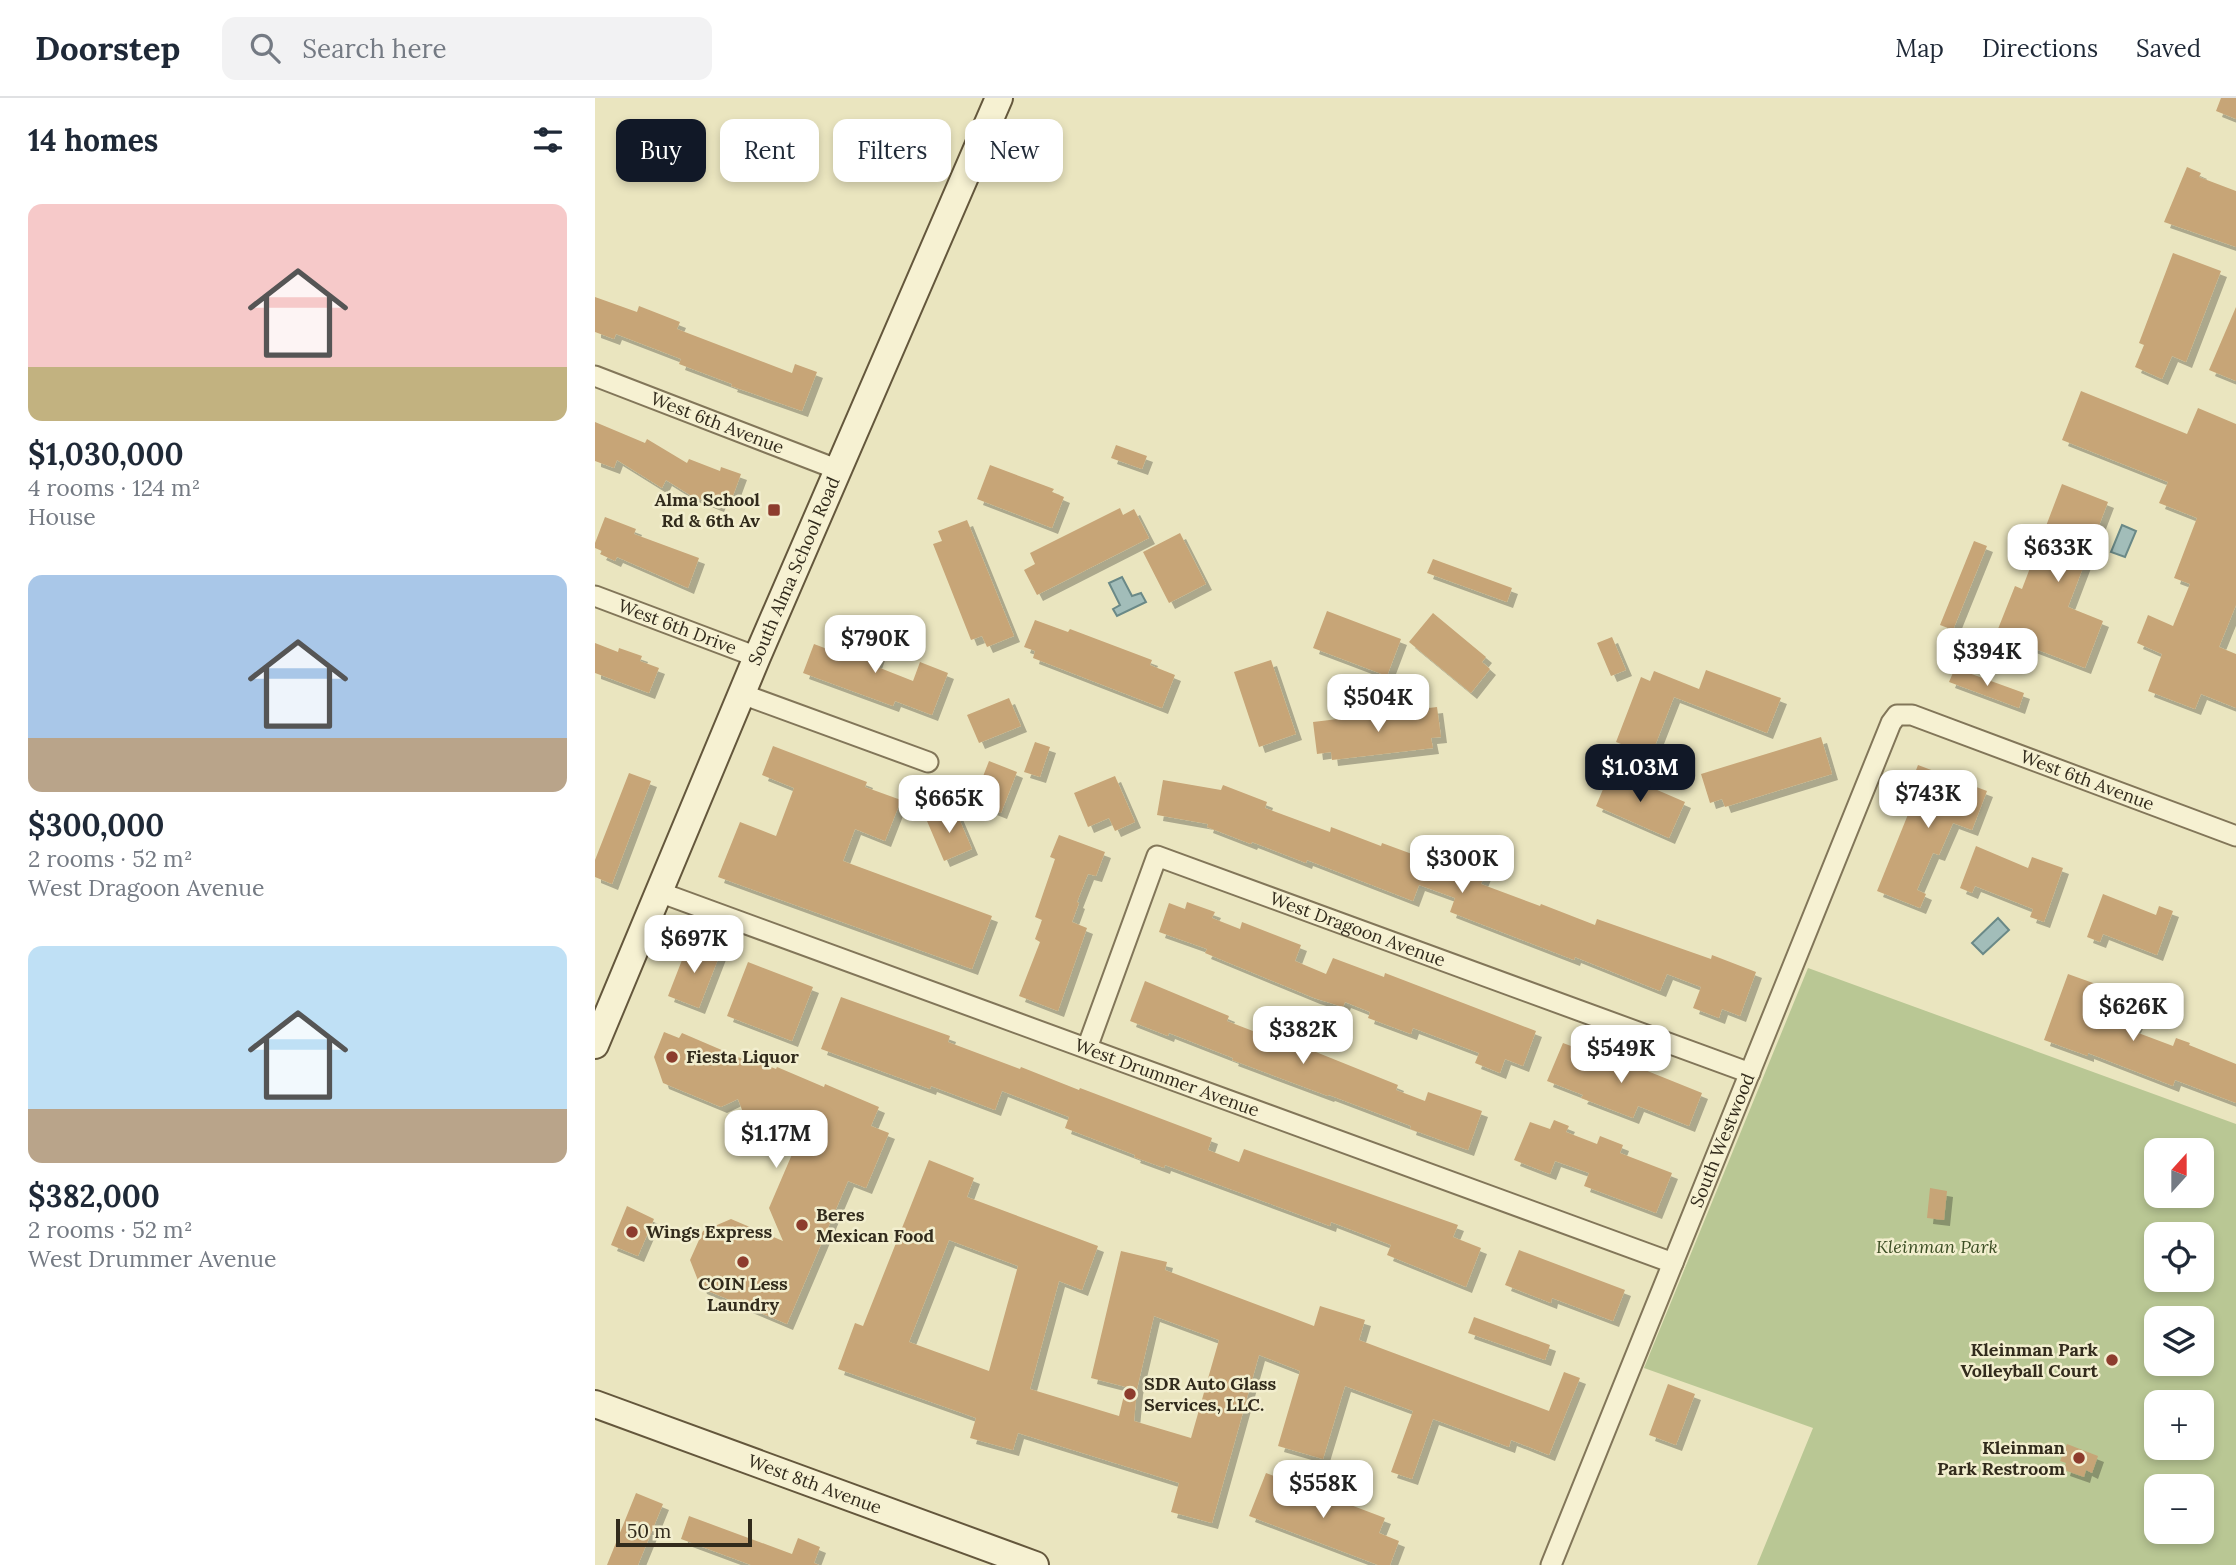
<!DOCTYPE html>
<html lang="en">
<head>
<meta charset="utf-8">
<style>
  :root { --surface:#fff; --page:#f2f2f3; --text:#1f2937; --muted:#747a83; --line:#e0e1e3; --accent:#111827 }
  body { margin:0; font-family:Lora,serif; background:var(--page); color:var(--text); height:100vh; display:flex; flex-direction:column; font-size:26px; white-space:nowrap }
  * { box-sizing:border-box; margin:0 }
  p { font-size:23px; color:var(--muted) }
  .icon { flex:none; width:38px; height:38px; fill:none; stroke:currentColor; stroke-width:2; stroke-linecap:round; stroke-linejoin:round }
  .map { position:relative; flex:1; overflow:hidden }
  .panel { display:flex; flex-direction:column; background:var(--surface); width:595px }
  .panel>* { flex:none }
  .banner { position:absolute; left:21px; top:21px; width:665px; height:63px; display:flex; gap:14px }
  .needle { width:46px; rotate:21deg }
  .controls { position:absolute; left:1549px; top:1040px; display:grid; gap:14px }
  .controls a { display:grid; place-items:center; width:70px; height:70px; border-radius:14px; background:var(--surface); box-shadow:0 4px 10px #0003; font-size:35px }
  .scale { position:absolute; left:21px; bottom:18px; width:136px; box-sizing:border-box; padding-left:7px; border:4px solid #322b1c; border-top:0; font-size:19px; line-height:24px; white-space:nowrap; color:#322b1c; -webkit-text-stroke:5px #f2eece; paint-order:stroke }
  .price { position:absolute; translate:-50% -60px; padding:0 16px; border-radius:14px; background:#fff; color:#222; font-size:23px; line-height:46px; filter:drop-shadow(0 2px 4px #0008) }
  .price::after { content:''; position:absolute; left:50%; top:42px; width:21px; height:16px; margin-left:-10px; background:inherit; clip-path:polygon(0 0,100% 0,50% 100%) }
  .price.selected { background:var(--accent); color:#fff }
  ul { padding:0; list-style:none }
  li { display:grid; align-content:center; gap:14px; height:371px; padding:0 28px }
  li span { display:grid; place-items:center; height:217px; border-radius:14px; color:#555 }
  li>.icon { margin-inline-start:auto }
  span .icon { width:126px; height:126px; fill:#fffc; stroke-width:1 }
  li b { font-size:30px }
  h2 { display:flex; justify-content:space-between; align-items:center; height:84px; padding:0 28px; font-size:30px }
  .pill { padding:0 24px; border-radius:14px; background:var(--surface); box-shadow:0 4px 10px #0003; font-size:24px; line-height:63px }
  .pill.selected { background:var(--accent); color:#fff }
  header { display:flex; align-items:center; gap:42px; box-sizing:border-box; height:98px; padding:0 35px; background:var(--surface); border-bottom:2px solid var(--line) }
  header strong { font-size:33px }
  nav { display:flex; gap:38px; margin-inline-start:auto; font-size:24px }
  .search { width:490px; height:63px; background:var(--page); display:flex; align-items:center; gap:18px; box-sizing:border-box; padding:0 24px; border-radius:14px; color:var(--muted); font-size:26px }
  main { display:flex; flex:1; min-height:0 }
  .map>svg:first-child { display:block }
</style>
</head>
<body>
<header>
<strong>Doorstep</strong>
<div class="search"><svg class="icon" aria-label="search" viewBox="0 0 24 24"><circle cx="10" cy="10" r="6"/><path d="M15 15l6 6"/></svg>Search here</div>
<nav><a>Map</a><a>Directions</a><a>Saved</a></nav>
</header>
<main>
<section class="panel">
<h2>14 homes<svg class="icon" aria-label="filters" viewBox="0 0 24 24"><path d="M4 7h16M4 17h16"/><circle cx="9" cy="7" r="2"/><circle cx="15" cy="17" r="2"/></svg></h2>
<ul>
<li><span style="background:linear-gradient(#f6c9c9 75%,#c2b280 0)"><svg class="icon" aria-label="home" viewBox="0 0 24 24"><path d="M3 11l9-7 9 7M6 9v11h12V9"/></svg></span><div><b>$1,030,000</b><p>4 rooms · 124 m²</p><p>House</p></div></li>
<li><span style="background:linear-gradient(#a9c7e8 75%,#b9a48a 0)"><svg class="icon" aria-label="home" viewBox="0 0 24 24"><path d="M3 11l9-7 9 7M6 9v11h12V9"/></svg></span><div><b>$300,000</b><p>2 rooms · 52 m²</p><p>West Dragoon Avenue</p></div></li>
<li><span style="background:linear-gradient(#bfe0f5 75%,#b9a48a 0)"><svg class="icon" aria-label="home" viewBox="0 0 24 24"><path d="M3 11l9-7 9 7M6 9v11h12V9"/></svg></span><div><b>$382,000</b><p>2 rooms · 52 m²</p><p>West Drummer Avenue</p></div></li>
</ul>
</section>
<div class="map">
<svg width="1641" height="1467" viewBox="0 0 1641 1467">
  <defs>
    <filter id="shadow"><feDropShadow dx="6" dy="6" stdDeviation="0" flood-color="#0004"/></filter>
  </defs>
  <rect width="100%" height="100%" fill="#eae5bf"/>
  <path fill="#b9c794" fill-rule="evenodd" d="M1213 870 1641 1026V1467H1162L1218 1330 1049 1270ZM1561 1052H1606V1097H1561ZM1561 1136H1606V1181H1561ZM1561 1220H1606V1265H1561ZM1561 1304H1606V1349H1561ZM1561 1388H1606V1433H1561Z"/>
  <path fill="#a2bdb9" stroke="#6a8987" stroke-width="2" d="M1527 427 1541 433 1530 459 1516 454Z
    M527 479 537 498 546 495 551 504 522 518 518 511 525 507 514 485Z
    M1403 820 1414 832 1388 856 1377 845Z"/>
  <path fill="#c7a577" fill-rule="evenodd" filter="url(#shadow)" d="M1626 0H1641V21L1621 13Z
    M1592 69 1606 75 1604 79 1641 93V149L1569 124Z
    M1578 155 1626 173 1591 264 1577 258 1567 281 1540 269 1549 247 1544 245Z
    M0 199 42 214 44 208 85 224 82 231 197 275 200 266 222 274 207 313 136 288 137 286 84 266 86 261 21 236 19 241 0 234Z
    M1641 209V283L1614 272Z
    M1486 293 1592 336 1603 310 1641 326V507L1624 549 1641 556V610L1606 596 1600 611 1553 593 1567 556 1542 545 1553 517 1578 528 1595 486 1579 480 1602 420 1564 405 1573 384 1467 342Z
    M0 324 50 345 52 341 92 365 94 361 125 373 126 369 146 376 136 403 127 399 123 408 95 397 71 382 67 390 22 362 19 370 0 363Z
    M521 347 552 358 547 371 516 360Z
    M395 367 459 391 457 394 469 399 457 430 382 401Z
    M1467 386 1513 404 1473 509 1508 523 1490 570 1401 536 1420 488 1427 491Z
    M525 410 528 417 539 411 554 440 442 497 429 472 440 466 435 455Z
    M10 419 41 431 39 436 104 460 93 490 22 459 20 463 5 456 7 453 0 450V445Z
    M372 422 419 538 392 549 387 538 376 542 338 446 347 443 343 433Z
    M585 435 611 486 574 505 548 454Z
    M1379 443 1392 448 1358 532 1345 527Z
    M838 461 917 490 912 504 832 475Z
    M732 513 806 541 792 578 718 550Z
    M838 515 891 559 887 564 895 571 876 595 814 544Z
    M440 522 473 534 475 531 557 562 555 567 580 577 567 610 438 560 440 553 429 549Z
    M257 532 288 545 280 568 318 583 325 564 353 575 337 617 300 603 298 608 208 575 219 546 248 557Z
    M1017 539 1031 572 1016 578 1002 545Z
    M0 545 23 554 24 550 47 558 45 563 64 570 54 595 0 575Z
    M676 562 701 636 664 649 639 574Z
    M1360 570 1429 595 1424 610 1354 584Z
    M1111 572 1186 600 1172 635 1079 599 1056 658 1021 644 1046 579 1055 583 1059 573 1104 591Z
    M414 600 426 628 384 645 372 617Z
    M842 609 846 639 836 640 838 650 737 662 736 654 722 656 718 624Z
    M1226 639 1237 676 1130 709 1127 701 1115 705 1106 676Z
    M440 644 455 649 445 679 429 674Z
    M178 648 272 684 270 689 306 702 290 743 260 731 248 763 397 818 377 871 123 779 145 724 181 738 199 690 167 677Z
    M394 663 422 674 406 715 378 704Z
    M1323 667 1392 693 1377 732 1358 725 1344 757 1338 755 1322 792 1331 796 1325 810 1282 793 1316 709 1308 706Z
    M1016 672 1090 704 1074 740 1001 708Z
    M34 675 56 683 17 786 0 779V762Z
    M520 678 540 724 520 733 514 720 493 729 479 695Z
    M568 682 626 692 628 687 672 704 670 710 735 734 736 729 786 748 787 745 847 767 848 764 867 771 870 763 892 771 886 786 945 808 946 806 1000 827 1002 821 1116 861 1117 857 1161 874 1145 918 1127 911 1124 920 1098 910 1106 889 1072 876 1065 893 980 859 979 862 855 814 860 800 824 787 818 803 712 762 711 765 657 744 656 746 612 729 613 726 562 717Z
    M360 711 377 751 349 763 332 723Z
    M464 737 510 754 501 778 493 776 482 804 484 805 477 824 492 830 463 913 424 898 445 844 440 841 447 822 440 819 460 761 455 759Z
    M1381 748 1433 770 1437 759 1468 770 1449 824 1435 819 1438 811 1380 788 1377 795 1365 790Z
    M1508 796 1561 817 1564 808 1578 813 1562 857 1508 836 1505 844 1492 839Z
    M592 804 620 814 617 820 645 831 647 824 706 847 700 863 731 876 738 860 789 879 790 875 941 933 928 968 910 961 905 975 880 965 884 955 818 930 816 936 773 920 775 914 750 904 748 909 719 900 610 855 612 851 564 834 574 805 590 811Z
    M94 844 125 856 104 910 73 898Z
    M153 864 218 889 197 943 132 918Z
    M1473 876 1512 890 1504 911 1542 925 1538 933 1578 948 1581 940 1595 945 1594 947 1641 966V1005L1580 982 1578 988 1493 955V958L1449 942Z
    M550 883 634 918 632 923 663 935 667 926 693 936 691 942 803 987 801 992 830 1003 833 994 887 1013 873 1052 815 1031 816 1028 734 997 733 998 637 962 638 960 574 935 573 938 535 923Z
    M246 899 355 938 353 944 425 971 426 969 484 992 485 990 617 1040 613 1052 644 1064 649 1051 863 1127 858 1139 886 1150 871 1189 792 1157 796 1147 736 1124 735 1128 570 1067 569 1070 539 1059 540 1057 470 1030 474 1019 407 993 400 1012 336 988 335 991 226 951Z
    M69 934 84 940 87 935 150 962 152 959 181 971 182 969 229 989 230 986 284 1009 276 1028 294 1035 271 1090 253 1083 192 1226 106 1190 95 1162 108 1133 136 1121 188 1143 174 1110 198 1054 189 1035 150 1020 143 1001 126 1009 68 985 59 959Z
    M978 943 1107 995 1094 1028 1043 1008 1038 1020 986 1000 988 997 952 983 968 945 976 948Z
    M959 1022 974 1028 971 1034 1002 1046 1005 1038 1028 1047 1025 1055 1077 1075 1061 1115 989 1088 994 1075 960 1063 955 1076 919 1062 935 1024 955 1031Z
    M334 1062 379 1080 372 1099 503 1148 487 1192 464 1183 435 1291 524 1318 531 1289 496 1280 526 1153 572 1164 570 1172 719 1228 725 1208 770 1222 764 1242 954 1313 969 1274 985 1280 954 1357 916 1342 914 1349 838 1321 817 1381 796 1374 818 1313 750 1288 728 1361 683 1348 705 1273 664 1257 617 1425 576 1414 584 1385 423 1335 418 1352 375 1340 381 1320 243 1271 260 1225 268 1228ZM354 1142 423 1168 394 1273 314 1244ZM559 1218 624 1242 596 1340 539 1323 542 1291Z
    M1335 1090 1352 1093 1349 1122 1332 1120Z
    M32 1108 59 1121 43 1158 16 1147Z
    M924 1152 1030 1192 1018 1223 957 1200 956 1205 910 1187Z
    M879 1219 955 1247 950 1262 873 1235Z
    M1073 1286 1100 1296 1081 1347 1054 1337Z
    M1472 1346 1503 1358 1497 1375 1491 1372 1489 1379 1469 1372 1471 1365 1465 1363Z
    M671 1375 790 1420 784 1435 804 1443 795 1467H783L654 1418Z
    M41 1395 68 1406 43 1467H12Z
    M94 1418 197 1456 203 1440 225 1449 219 1465 224 1467H156L86 1441Z"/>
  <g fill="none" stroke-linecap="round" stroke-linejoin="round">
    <defs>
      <g id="street">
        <path id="s1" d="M0 278 244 372"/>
        <path id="s2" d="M0 498 162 559"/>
        <path d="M147 596 333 664"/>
        <path id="s3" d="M64 794 1078 1165"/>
        <path id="s4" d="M492 950 562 758 1155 975"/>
        <path id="s5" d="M956 1467 1296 625 1302 617H1317L1641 738"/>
      </g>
      <g id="secondary">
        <path id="s6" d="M0 947 162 559 404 0"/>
        <path id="s7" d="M0 1306 440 1467"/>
      </g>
    </defs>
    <use href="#street" stroke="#827659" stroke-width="23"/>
    <use href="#secondary" stroke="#64573c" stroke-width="30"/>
    <use href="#street" stroke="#f6f1d2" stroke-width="19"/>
    <use href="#secondary" stroke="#f6f1d2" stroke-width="26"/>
  </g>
  <g fill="#8d3c2d" stroke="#f2eece" stroke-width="2.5">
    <rect x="172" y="405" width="14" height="14" rx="3.5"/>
    <circle cx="77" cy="959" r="7"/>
    <circle cx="207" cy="1127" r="7"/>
    <circle cx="37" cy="1134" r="7"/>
    <circle cx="148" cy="1164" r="7"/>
    <circle cx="1517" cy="1262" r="7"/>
    <circle cx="535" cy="1296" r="7"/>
    <circle cx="1484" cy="1360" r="7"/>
  </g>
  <g text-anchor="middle" stroke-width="5" stroke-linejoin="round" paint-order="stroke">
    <g font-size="18" fill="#322b1c" stroke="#f2eece">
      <text dy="6" stroke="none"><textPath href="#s1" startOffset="131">West 6th Avenue</textPath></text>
      <text dy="6" stroke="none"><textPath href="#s6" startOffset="514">South Alma School Road</textPath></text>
      <text dy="6" stroke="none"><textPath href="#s2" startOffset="88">West 6th Drive</textPath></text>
      <text dy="6" stroke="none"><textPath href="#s5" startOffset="1120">West 6th Avenue</textPath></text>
      <text dy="6" stroke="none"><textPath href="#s4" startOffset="418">West Dragoon Avenue</textPath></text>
      <text dy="6" stroke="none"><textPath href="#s3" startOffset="541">West Drummer Avenue</textPath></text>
      <text dy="6" stroke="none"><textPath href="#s5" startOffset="458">South Westwood</textPath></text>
      <text dy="6" stroke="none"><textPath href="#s7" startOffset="234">West 8th Avenue</textPath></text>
    </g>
    <g font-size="18" font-weight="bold" fill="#322b1c" stroke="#f2eece" text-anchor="start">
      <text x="165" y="408" text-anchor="end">Alma School<tspan x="165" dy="21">Rd &amp; 6th Av</tspan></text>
      <text x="91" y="965">Fiesta Liquor</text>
      <text x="221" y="1123">Beres<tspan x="221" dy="21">Mexican Food</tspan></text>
      <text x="51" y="1140">Wings Express</text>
      <text x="148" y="1192" text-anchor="middle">COIN Less<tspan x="148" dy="21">Laundry</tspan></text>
      <text x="1503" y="1258" text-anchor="end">Kleinman Park<tspan x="1503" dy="21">Volleyball Court</tspan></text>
      <text x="549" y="1292">SDR Auto Glass<tspan x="549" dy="21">Services, LLC.</tspan></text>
      <text x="1470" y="1356" text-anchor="end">Kleinman<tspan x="1470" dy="21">Park Restroom</tspan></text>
    </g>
    <g font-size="18" font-style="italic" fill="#3c4e24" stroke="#f2eece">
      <text x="1342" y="1155">Kleinman Park</text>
    </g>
  </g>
</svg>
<div class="controls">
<a><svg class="needle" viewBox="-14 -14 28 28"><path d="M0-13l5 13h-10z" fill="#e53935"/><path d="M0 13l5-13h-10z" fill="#747a83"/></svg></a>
<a><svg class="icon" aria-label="locate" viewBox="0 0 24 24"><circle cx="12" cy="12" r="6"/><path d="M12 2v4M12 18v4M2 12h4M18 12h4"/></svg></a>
<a><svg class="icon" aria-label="layers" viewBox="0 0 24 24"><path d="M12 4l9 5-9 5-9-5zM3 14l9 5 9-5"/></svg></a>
<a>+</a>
<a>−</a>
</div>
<div class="scale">50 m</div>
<b class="price" style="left:1463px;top:486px">$633K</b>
<b class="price" style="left:280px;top:577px">$790K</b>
<b class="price" style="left:1392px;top:590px">$394K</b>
<b class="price" style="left:783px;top:636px">$504K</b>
<b class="price selected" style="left:1045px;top:706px">$1.03M</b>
<b class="price" style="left:1333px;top:732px">$743K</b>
<b class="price" style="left:354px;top:737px">$665K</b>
<b class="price" style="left:867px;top:797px">$300K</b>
<b class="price" style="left:99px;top:877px">$697K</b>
<b class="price" style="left:1538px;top:945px">$626K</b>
<b class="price" style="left:708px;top:968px">$382K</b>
<b class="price" style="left:1026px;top:987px">$549K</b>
<b class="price" style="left:181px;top:1072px">$1.17M</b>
<b class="price" style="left:728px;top:1422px">$558K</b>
<div class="banner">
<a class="pill selected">Buy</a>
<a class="pill">Rent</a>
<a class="pill">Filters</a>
<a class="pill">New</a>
</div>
</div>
</main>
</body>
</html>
